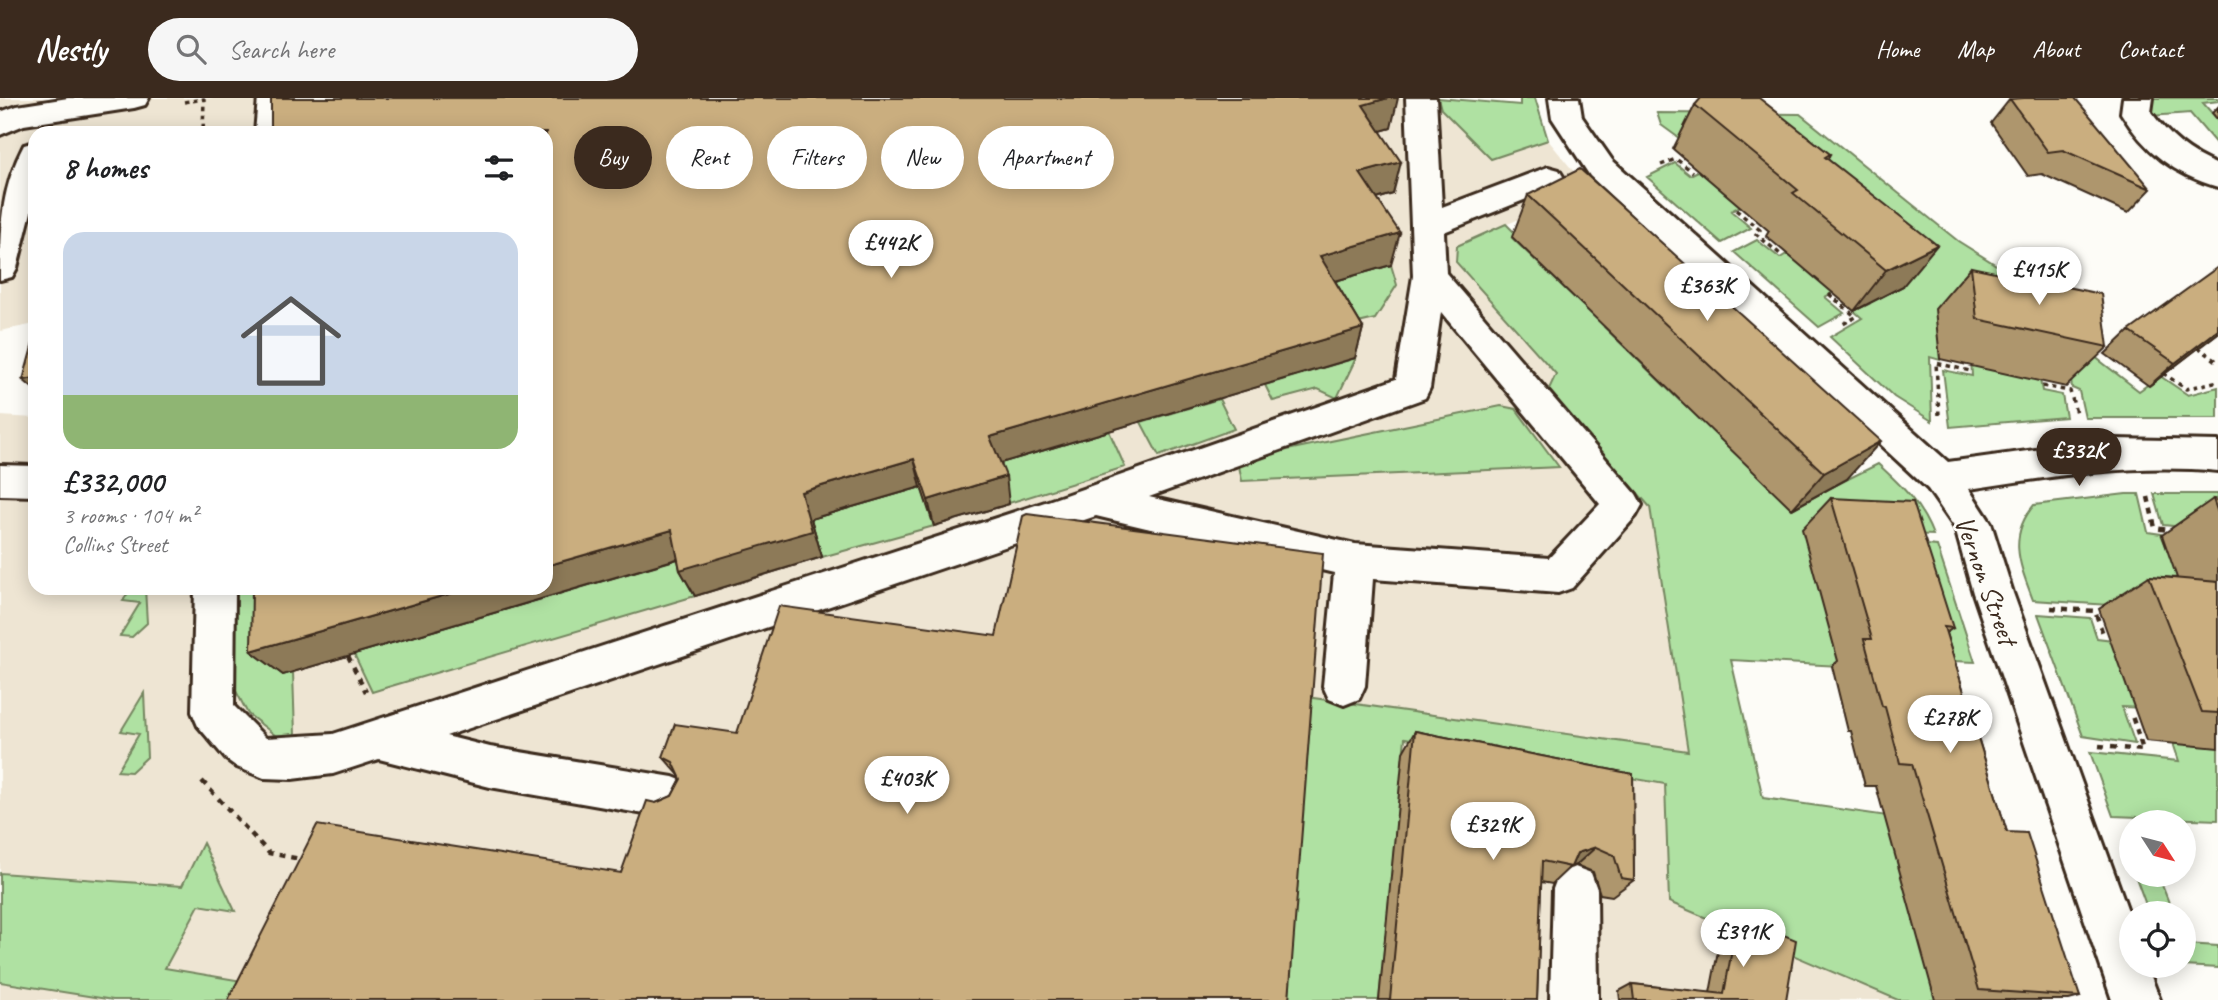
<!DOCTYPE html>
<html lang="en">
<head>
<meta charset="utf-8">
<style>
  :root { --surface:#fff; --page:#f6f6f6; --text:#202124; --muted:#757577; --accent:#3b2a1e }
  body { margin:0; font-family:Caveat,sans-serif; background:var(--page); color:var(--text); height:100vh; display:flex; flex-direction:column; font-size:26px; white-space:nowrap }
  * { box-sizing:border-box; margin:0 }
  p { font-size:23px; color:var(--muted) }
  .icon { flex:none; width:38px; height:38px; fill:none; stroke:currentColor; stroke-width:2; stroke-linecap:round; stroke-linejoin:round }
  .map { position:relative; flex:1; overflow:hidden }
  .panel { position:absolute; left:28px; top:28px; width:525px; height:469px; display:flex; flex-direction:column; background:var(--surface); border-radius:21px; box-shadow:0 4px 18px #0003 }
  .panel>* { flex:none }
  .banner { position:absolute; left:574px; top:28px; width:665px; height:63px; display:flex; gap:14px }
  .needle { width:46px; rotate:126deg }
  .buttons { position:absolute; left:2119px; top:712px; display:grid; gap:14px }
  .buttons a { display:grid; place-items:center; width:77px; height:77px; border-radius:50%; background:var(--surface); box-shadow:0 4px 18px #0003; font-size:35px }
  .price { position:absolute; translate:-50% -60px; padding:0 16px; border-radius:24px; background:#fff; color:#222; font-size:23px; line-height:46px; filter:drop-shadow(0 2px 4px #0008) }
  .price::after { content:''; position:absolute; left:50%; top:42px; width:21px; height:16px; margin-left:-10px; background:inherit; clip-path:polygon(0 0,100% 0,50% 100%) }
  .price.selected { background:var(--accent); color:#fff }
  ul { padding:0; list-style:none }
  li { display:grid; align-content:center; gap:14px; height:371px; padding:0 35px }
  li span { display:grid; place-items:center; height:217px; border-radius:21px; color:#555 }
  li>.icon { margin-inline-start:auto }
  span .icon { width:126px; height:126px; fill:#fffc; stroke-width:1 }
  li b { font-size:30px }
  h2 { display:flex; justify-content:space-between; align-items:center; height:84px; padding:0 35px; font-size:30px }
  .chip { padding:0 24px; border-radius:32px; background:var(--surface); box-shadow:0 4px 18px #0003; font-size:24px; line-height:63px }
  .chip.selected { background:var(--accent); color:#fff }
  header { display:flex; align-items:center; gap:42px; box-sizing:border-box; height:98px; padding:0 35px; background:var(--accent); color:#fff }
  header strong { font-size:33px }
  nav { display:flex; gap:38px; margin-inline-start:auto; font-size:24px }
  .search { width:490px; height:63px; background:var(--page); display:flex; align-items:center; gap:18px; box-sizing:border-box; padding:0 24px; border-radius:38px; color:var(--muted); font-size:26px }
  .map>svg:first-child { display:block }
</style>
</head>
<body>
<header>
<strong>Nestly</strong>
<div class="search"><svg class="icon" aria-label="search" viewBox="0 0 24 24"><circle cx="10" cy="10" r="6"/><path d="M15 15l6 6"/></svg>Search here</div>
<nav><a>Home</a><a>Map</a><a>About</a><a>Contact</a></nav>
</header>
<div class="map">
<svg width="2218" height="902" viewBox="0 0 2218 902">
  <rect width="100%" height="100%" fill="#fdfcf7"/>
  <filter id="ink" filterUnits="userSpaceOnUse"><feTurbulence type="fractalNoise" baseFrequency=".0143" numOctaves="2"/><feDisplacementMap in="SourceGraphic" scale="14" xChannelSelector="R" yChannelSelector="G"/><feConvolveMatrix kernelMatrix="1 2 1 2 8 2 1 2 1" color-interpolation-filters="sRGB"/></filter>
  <g filter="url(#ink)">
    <path fill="#eee5d3" d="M0 0H1440L1538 13 1548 42 1588 91 1457 148 1456 164 1702 441 1763 700 1666 687 1669 803 1898 902H0V318L35 320V490H546V35H35V226L0 233Z"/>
    <path fill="#afe1a2" stroke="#758660" stroke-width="2" d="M1438 0 1520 7V0H1535L1548 42 1491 61 1441 11Z
      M2154 0H2218V3L2203 5 2218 22V48L2190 15 2151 18Z
      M1657 15 1800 16 1958 143 2063 209 2090 255 2139 293 2160 278 2188 297 2218 289V320H2085L2079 293 2072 290 2070 274 1939 246 1940 262 1930 259 1932 323 1894 299 1830 239 1862 220 1854 213 1869 206 1698 54 1661 27Z
      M1675 65 1690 77 1704 70 1746 105 1731 113 1751 130 1722 145 1647 79Z
      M1506 126 1517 137 1512 140 1582 207 1617 190 1604 229 1680 303 1717 284 1830 390 1878 366C1902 388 1921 406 1933 437L1857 434 1896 571 1731 562 1763 700 1977 731 1935 902H1898L1669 804 1665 686 1405 640 1379 902H1282L1306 599 1688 653 1650 409 1548 293 1556 276 1456 164 1457 148Z
      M1757 142 1780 160 1793 152 1839 191 1825 199 1844 215 1819 229 1734 154Z
      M1391 167 1397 187 1375 221 1337 230 1313 189Z
      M1356 260 1337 300 1318 291 1273 303 1265 287Z
      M1971 261 2039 276 2042 293 2062 297 2066 319 1950 329 1943 272 1972 278Z
      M1219 301 1234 331 1159 358 1141 324Z
      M1501 308 1516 311 1559 369 1242 383 1239 368 1248 360Z
      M1109 333 1125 369 1009 405 994 367Z
      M921 389 934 428 822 459 811 421Z
      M2126 396H2139L2148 434 2161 436 2190 503 2110 507 2033 502C2020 467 2007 439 2034 407Z
      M2154 396H2218V452L2194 430 2163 427Z
      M1894 444 1937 448 1975 564 1930 562Z
      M687 458 695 498 388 589 372 594 354 556Z
      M131 490H145L147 525 132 539 120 538 140 505 123 503Z
      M233 490H282L283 576 293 574 295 637 280 641 248 616 236 593Z
      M2038 516 2090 520 2097 540 2121 543 2146 610 2122 609 2135 646 2083 638Z
      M144 595 147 659 131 674 117 673 139 636 121 633Z
      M2171 639 2218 643V722L2113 718 2090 654 2179 663Z
      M203 745 235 813 199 807 165 870 278 889 272 902H113L0 884V775L182 788Z
      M2135 777H2158L2173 815H2149Z
      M2184 843 2186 846 2218 848V870L2184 868Z"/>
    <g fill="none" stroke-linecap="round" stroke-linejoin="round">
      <defs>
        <path id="minor" d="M68 0H149L145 7 134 10 24 27 0 37V14L17 8Z
          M258 0H288L285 35H255Z
          M1406 0H1436L1442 109 1548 69 1559 72 1564 80 1559 88 1444 134 1446 175 1636 396 1642 407 1636 418 1572 490 1558 495 1373 481 1365 588 1359 601 1344 607 1329 601 1323 588 1334 475 1096 418 446 638 490 649 673 679 688 685 695 700 688 715 673 721 490 689 379 661 333 676 292 681 264 680 237 669 226 661 198 628 192 614 195 490H235L234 608 266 640 333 636 1045 404 1396 281 1413 178ZM1441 214 1600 406 1549 460 1355 446 1149 399 1425 300 1430 290Z
          M1549 0H1579L1582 19 1612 62 1948 364 2114 341 2218 343V373C2134 365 2053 378 1969 391L1991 425 2013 495 2132 824V868H2147L2160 902H2112L1973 495 1955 430 1928 391 1590 78 1552 20Z
          M2123 0H2153L2151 14C2169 38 2189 56 2218 67V89C2174 76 2145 54 2121 15Z
          M35 44V98L17 170 12 179 0 182C0 132 0 93 24 47Z
          M0 367 35 368V398L0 397Z
          M1575 769 1591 775 1597 791 1598 902H1550L1553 791 1559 775Z"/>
      </defs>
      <use href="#minor" stroke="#3b2a1e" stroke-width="6"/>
      <path stroke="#3b2a1e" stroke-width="3.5" stroke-dasharray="4.5 4.5" stroke-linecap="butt" d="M184 4 204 1 203 35
        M1661 67 1676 61 1693 74
        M1736 112 1760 132 1756 136 1780 156
        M1829 196 1856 219 1841 227
        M2198 249 2218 264
        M2163 275 2186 291 2218 283
        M2042 288 2070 293 2076 315
        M1939 317 1936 265 1970 273"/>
      <path stroke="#3b2a1e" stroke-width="4.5" stroke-dasharray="6 6" stroke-linecap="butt" d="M2148 399 2155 430 2174 433
        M2051 510 2095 513 2103 536
        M348 558 366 594
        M2099 648 2143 652 2132 618
        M202 683 269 755 305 762"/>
      <use href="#minor" fill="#fdfcf7" fill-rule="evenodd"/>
    </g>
    <path fill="#ae966d" stroke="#3b2a1e" stroke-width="2" d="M2010 1 2151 91 2128 115 2042 76 2028 78 1991 25Z
      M1695 7 1830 56 1828 61 1903 188 1854 213 1766 138 1769 133 1673 51Z
      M2218 9V22L2212 15Z
      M1391 30 1380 33 1393 96 1377 101 1391 167 1335 183 1363 230 1355 260 1000 365 1009 406 934 428 921 389 811 421 822 459 695 498 680 472 678 461 283 577 251 553 546 35Z
      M1528 97 1847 381 1792 411 1512 139Z
      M1971 169 2108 249 2066 289 1940 261 1935 211Z
      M2129 233 2218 235 2149 288 2105 256Z
      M1831 400 1953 530 1946 535 2007 734 2080 899 2069 902H1935L1876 688H1865L1851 633H1848L1832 568 1838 563 1802 431Z
      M2213 401 2218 402V650L2146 643 2099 511 2149 478 2177 480 2162 437Z
      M1323 455 621 775 656 705 672 698 681 681 679 677 663 659 737 635 996 538Z
      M1415 633 1633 676 1634 782 1612 798 1600 796 1593 774 1576 767 1571 768 1552 786 1541 784 1537 902H1379L1403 654Z
      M1738 818 1786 902H1620L1619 893 1632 886 1710 895 1723 827Z"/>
    <path fill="#8d7a59" stroke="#3b2a1e" stroke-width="2" d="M1388 0H1398L1391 30 1356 40 1363 7Z
      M1401 64 1393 96 1353 108 1360 75Z
      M1400 135 1391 167 1314 189 1320 158Z
      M1937 147 1903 188 1854 213 1886 172Z
      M1363 230 1355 260 994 367 990 339Z
      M2218 232V235L2149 288 2175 265Z
      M35 280V292L23 282Z
      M1881 343 1847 381 1792 411 1824 375Z
      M914 361 921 389 811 421 822 459 695 498 680 472 801 394Z
      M1006 378 1009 406 934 428 928 402Z
      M672 432 687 458 283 577 251 553 470 490H546V468Z
      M1596 749 1576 767 1569 769 1577 755Z"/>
    <path fill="#caae7f" stroke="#3b2a1e" stroke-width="2" d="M271 0H1388L1363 7 1401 64 1360 75 1400 135 1320 158 1363 230 990 339 1006 378 928 402 914 361 801 394 812 433 680 472 672 432 546 468V35H271Z
      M1701 0H1759L1830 56 1825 59 1937 147 1886 172 1793 95 1798 92 1695 7Z
      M2024 0H2075L2151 91 2063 52 2048 54 2010 1Z
      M1580 71 1881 343 1824 375 1528 97Z
      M1971 169 2101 196 2108 249 1977 221Z
      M2218 169V232L2175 265 2129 233Z
      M35 238V280L23 282Z
      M1831 400 1913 404 1953 530 1944 529 2007 734 2027 735 2080 899 1979 892 1912 666 1900 665 1885 609 1882 608 1864 541H1872Z
      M2213 401 2218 402V415Z
      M1027 416 1323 455 1289 902H228L317 727 621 775 647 703 656 705 672 698 681 681 673 664 663 659 675 626 737 635 779 508 996 538 1023 418Z
      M2149 478 2218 484V615L2202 614Z
      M252 490H470L251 553Z
      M1415 633 1633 676 1634 782 1621 780 1614 757 1596 749 1577 755 1571 769 1542 763 1537 902H1390Z
      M1738 818 1796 842 1786 902H1634L1632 886 1724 896Z"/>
  </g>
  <g text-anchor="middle" stroke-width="5" stroke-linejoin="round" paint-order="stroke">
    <g font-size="28" fill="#3b2a1e" stroke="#fdfcf7">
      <text transform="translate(1987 482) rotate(70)" y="10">Vernon Street</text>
    </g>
  </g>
</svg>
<div class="buttons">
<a><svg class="needle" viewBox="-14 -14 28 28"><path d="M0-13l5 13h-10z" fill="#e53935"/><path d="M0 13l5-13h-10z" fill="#757577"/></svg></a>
<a><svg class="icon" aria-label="locate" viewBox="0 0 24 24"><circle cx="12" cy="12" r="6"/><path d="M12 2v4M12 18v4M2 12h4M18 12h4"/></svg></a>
</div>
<b class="price" style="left:891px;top:182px">£442K</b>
<b class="price" style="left:2039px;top:209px">£415K</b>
<b class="price" style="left:1707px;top:225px">£363K</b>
<b class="price selected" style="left:2079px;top:390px">£332K</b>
<b class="price" style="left:1950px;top:657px">£278K</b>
<b class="price" style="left:907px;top:718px">£403K</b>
<b class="price" style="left:1493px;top:764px">£329K</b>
<b class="price" style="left:1743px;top:871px">£391K</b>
<div class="banner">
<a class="chip selected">Buy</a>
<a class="chip">Rent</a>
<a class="chip">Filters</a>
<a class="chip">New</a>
<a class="chip">Apartment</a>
</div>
<section class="panel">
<h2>8 homes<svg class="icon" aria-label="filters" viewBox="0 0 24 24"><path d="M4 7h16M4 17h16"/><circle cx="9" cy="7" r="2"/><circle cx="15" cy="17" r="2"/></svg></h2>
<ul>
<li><span style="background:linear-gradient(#c9d6e8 75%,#8fb573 0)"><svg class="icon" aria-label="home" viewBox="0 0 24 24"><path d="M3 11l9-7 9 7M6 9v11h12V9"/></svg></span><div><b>£332,000</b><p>3 rooms · 104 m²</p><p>Collins Street</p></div></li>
</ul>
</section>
</div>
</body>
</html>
